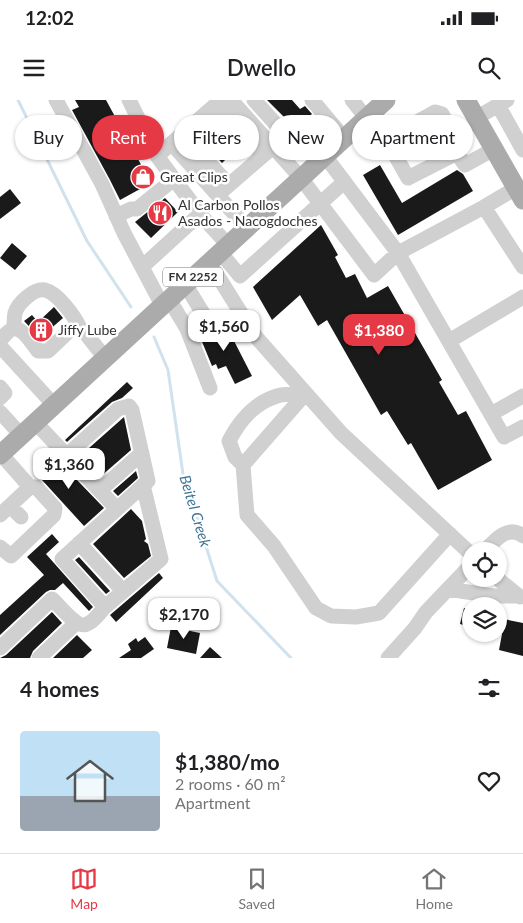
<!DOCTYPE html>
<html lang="en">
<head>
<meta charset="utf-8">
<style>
  :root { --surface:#fff; --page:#f2f2f2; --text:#202124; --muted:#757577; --line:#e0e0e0; --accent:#e63946 }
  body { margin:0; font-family:Lato,sans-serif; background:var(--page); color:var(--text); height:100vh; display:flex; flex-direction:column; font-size:19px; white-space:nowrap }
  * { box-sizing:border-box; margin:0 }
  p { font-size:16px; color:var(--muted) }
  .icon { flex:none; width:28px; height:28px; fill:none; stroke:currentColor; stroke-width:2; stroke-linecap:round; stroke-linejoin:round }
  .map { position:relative; height:558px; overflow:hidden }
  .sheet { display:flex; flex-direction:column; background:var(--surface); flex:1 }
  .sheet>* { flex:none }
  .top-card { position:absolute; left:15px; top:15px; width:494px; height:45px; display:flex; gap:10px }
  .buttons { position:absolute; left:462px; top:442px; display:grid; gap:10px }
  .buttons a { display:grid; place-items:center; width:45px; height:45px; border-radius:50%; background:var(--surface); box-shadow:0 1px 4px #0004; font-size:25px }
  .price { position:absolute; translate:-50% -42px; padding:0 11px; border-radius:10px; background:#fff; color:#222; font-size:16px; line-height:32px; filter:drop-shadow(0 1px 2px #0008) }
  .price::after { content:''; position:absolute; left:50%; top:30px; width:15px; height:11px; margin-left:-8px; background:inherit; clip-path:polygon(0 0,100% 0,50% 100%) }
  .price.current { background:var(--accent); color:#fff }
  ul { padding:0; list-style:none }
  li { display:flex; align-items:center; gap:15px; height:125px; padding:0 20px }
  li+li { border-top:1px solid var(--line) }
  li span { display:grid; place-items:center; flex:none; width:140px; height:100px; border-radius:5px; color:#555 }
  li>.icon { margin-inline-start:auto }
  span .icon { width:60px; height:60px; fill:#fffc; stroke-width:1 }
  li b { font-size:21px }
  h2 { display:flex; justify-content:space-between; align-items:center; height:60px; padding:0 20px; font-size:21px }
  .chip { padding:0 18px; border-radius:22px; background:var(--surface); box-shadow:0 1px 4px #0004; font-size:18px; line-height:45px }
  .chip.current { background:var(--accent); color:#fff }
  .status { display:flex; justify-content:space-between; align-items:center; height:35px; padding:0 25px; background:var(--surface); direction:ltr }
  .status svg { height:14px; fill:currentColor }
  header { display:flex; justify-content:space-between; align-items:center; height:65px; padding:0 20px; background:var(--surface); font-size:22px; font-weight:600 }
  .dock { display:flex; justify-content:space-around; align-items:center; height:70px; border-top:1px solid var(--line); background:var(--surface); font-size:14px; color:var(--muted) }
  .dock a { display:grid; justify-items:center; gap:2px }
  .dock .current { color:var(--accent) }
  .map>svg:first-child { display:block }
</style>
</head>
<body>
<div class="status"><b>12:02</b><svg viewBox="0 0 49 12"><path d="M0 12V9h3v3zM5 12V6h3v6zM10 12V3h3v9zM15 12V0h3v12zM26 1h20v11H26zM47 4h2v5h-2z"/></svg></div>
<header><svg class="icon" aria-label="menu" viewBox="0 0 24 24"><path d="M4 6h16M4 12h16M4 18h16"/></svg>Dwello<svg class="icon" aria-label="search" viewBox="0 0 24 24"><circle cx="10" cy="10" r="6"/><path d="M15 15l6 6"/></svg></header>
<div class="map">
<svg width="523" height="558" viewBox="0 0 523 558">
  <rect width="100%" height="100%" fill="#fff"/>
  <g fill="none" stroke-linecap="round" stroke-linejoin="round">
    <path stroke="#cfe2ee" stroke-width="3" d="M18 0 87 141 131 207
      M154 237 168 270 183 374 217 481 291 558"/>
  </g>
  <path fill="#1a1a1a" d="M75 0H106L151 83 120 100 110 80 72 10 79 7Z
    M267 0H292L300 9 305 6 312 14 297 26 292 25Z
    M436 22 443 35 412 51 406 39Z
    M225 32 238 45 236 47 237 48 222 63 210 50 209 44 211 38 215 42Z
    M380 65 402 103 457 70 463 74 473 91 398 135 363 75Z
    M10 89 21 103 0 119V97Z
    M165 98 178 112 151 138 135 122Z
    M321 125 338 155 335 157 346 178 355 174 367 198 388 186 442 280 439 282 458 315 466 311 492 360 438 390 411 343 408 345 387 311 381 315 327 220 318 226 300 195 272 220 253 187Z
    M12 143 27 156 15 170 0 158Z
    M54 207 63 218 40 238 24 221 32 215 38 222Z
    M220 221 229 239 232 237 252 276 235 284 226 266 218 269 216 264 212 266 198 232Z
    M127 282 133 288 122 298 112 302 67 342 65 340Z
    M124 317 131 350 100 377 80 356Z
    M50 352 104 408 84 426 42 380 45 377 35 366Z
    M136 371 138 378 118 396 113 391Z
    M131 409 142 421 146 439 144 441 148 444 151 456 124 478 93 444Z
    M52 434 59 442 46 454 93 507 89 511 63 483 55 490H50L46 492 0 535V515L44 475 27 457Z
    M79 457 110 491 106 494 75 460Z
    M159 473 163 478 116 522 110 515Z
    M464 508 471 510V527L460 524Z
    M52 512 62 523 33 551 30 558H0L6 555Z
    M499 518 523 523V556L499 550 502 534 499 533Z
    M171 527 200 533 196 554 167 548Z
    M77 535 92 550 83 558H53Z
    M145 537 154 549 141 558H119L131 550 128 544 136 538 138 542Z
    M210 547 222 558H200Z"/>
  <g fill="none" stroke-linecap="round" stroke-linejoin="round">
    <path stroke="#d0d0d0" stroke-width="15" d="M56 0 102 84 124 133 162 205
      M129 0 157 56 221 0
      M231 0 301 78 374 175 398 153 484 107 516 88
      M254 0 292 42 325 16
      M312 0 344 38
      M352 0 366 18 386 39 408 78 457 53 465 65 494 49
      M216 5 262 55
      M498 5 523 50
      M215 17C204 27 196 39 201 54L229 85
      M476 18 507 0
      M292 34 319 61
      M386 39 435 12 442 14 459 45 457 53
      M172 44 247 128
      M157 56 200 114
      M325 56 398 153 504 337 523 327
      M222 91 273 47
      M484 107 523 167
      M116 116 131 109H137L174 79
      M220 152 240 176 344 82
      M209 162 256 237 341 333 471 454
      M142 167 200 114 228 145
      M169 199 187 229 204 215 185 184
      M14 229C14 224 14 218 15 213 18 203 34 188 45 190 58 193 75 217 80 228
      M187 229 210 288
      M0 240C4 237 8 230 13 229 23 227 33 245 38 251H48L70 230 80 228 83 230 105 258
      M449 241 523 197
      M0 246 54 305
      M0 287 5 293 0 298
      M305 294C297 295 285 293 277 296 254 303 240 320 229 341L235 357 243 365 247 415 274 446 316 508 331 516 356 517 379 513 450 434
      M0 312 21 335
      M491 314 523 296
      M35 322 117 409 148 381 132 310 129 306 118 309 67 355
      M243 365 305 294
      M100 390 142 353
      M10 406 21 417
      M117 409 62 459 105 507 161 459 143 385
      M0 415 30 387 1 354
      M79 443 123 491
      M0 447 11 456 54 415 55 408 36 387H30
      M485 451C494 441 508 424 523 436
      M498 479 520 497
      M448 489 493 496H518
      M0 548 52 499C60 506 77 529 87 524 94 522 100 512 105 507
      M39 558 76 523
      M388 558 415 528 426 512 471 465"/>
    <path stroke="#ababab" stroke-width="19" d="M466 0 523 100
      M0 355 386 0"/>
  </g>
  <defs>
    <symbol id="shop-disc" viewBox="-11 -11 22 22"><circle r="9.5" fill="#e63946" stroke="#fff"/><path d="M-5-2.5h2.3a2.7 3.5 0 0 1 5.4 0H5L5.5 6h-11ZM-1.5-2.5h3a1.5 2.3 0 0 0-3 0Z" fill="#fff"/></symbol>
    <symbol id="restaurant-disc" viewBox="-11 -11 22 22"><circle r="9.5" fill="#e63946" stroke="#fff"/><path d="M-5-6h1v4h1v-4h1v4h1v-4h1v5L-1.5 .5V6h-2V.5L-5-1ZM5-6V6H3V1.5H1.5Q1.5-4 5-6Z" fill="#fff"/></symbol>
    <symbol id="building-disc" viewBox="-11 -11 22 22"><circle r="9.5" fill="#e63946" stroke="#fff"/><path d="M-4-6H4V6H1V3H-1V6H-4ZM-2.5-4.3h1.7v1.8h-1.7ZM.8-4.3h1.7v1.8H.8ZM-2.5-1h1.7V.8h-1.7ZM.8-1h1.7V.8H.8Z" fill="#fff"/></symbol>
  </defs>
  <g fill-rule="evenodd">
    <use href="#shop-disc" x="129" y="63" width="28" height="28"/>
    <use href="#restaurant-disc" x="146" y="99" width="28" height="28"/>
    <use href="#building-disc" x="27" y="216" width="28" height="28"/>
  </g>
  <g text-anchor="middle" stroke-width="5" stroke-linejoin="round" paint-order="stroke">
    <rect fill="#fff" stroke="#707070" stroke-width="1" x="163" y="167.5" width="60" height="19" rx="4"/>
    <g font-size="12" font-weight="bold" fill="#333">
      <text x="193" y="181">FM 2252</text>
    </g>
    <g font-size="14" fill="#333" stroke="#fff" text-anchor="start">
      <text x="160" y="82">Great Clips</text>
      <text x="178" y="110">Al Carbon Pollos<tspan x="178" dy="16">Asados - Nacogdoches</tspan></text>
      <text x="58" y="235">Jiffy Lube</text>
    </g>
    <g font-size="15" font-style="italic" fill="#3f7597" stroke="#fff">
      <text transform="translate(195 411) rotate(73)" y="5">Beitel Creek</text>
    </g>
  </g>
</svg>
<div class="buttons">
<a><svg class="icon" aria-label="locate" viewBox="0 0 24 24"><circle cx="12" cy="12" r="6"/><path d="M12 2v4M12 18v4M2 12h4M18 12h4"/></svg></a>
<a><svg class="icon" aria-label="layers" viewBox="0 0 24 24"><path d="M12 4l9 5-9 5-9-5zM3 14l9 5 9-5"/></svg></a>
</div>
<b class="price" style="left:224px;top:252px">$1,560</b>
<b class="price current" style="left:379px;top:256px">$1,380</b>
<b class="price" style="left:69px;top:390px">$1,360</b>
<b class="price" style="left:184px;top:540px">$2,170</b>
<div class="top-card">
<a class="chip">Buy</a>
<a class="chip current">Rent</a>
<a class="chip">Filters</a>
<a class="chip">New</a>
<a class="chip">Apartment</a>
</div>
</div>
<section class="sheet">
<h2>4 homes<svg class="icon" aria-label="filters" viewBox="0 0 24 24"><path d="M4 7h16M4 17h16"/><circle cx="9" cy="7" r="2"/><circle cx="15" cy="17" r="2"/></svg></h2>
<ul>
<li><span style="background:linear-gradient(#bfe0f5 65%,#9aa5b1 0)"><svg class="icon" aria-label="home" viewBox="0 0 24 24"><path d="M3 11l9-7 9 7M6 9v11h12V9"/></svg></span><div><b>$1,380/mo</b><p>2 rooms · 60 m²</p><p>Apartment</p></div><svg class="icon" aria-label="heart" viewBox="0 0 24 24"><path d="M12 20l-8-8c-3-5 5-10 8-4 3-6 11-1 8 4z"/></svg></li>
</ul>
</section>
<nav class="dock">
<a class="current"><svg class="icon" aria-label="map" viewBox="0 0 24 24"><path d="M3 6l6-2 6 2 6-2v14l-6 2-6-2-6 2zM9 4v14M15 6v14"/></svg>Map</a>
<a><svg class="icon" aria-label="saved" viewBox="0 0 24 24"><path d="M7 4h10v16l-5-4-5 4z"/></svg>Saved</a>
<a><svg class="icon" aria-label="home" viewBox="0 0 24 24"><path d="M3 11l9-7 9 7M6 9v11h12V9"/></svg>Home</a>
</nav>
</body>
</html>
